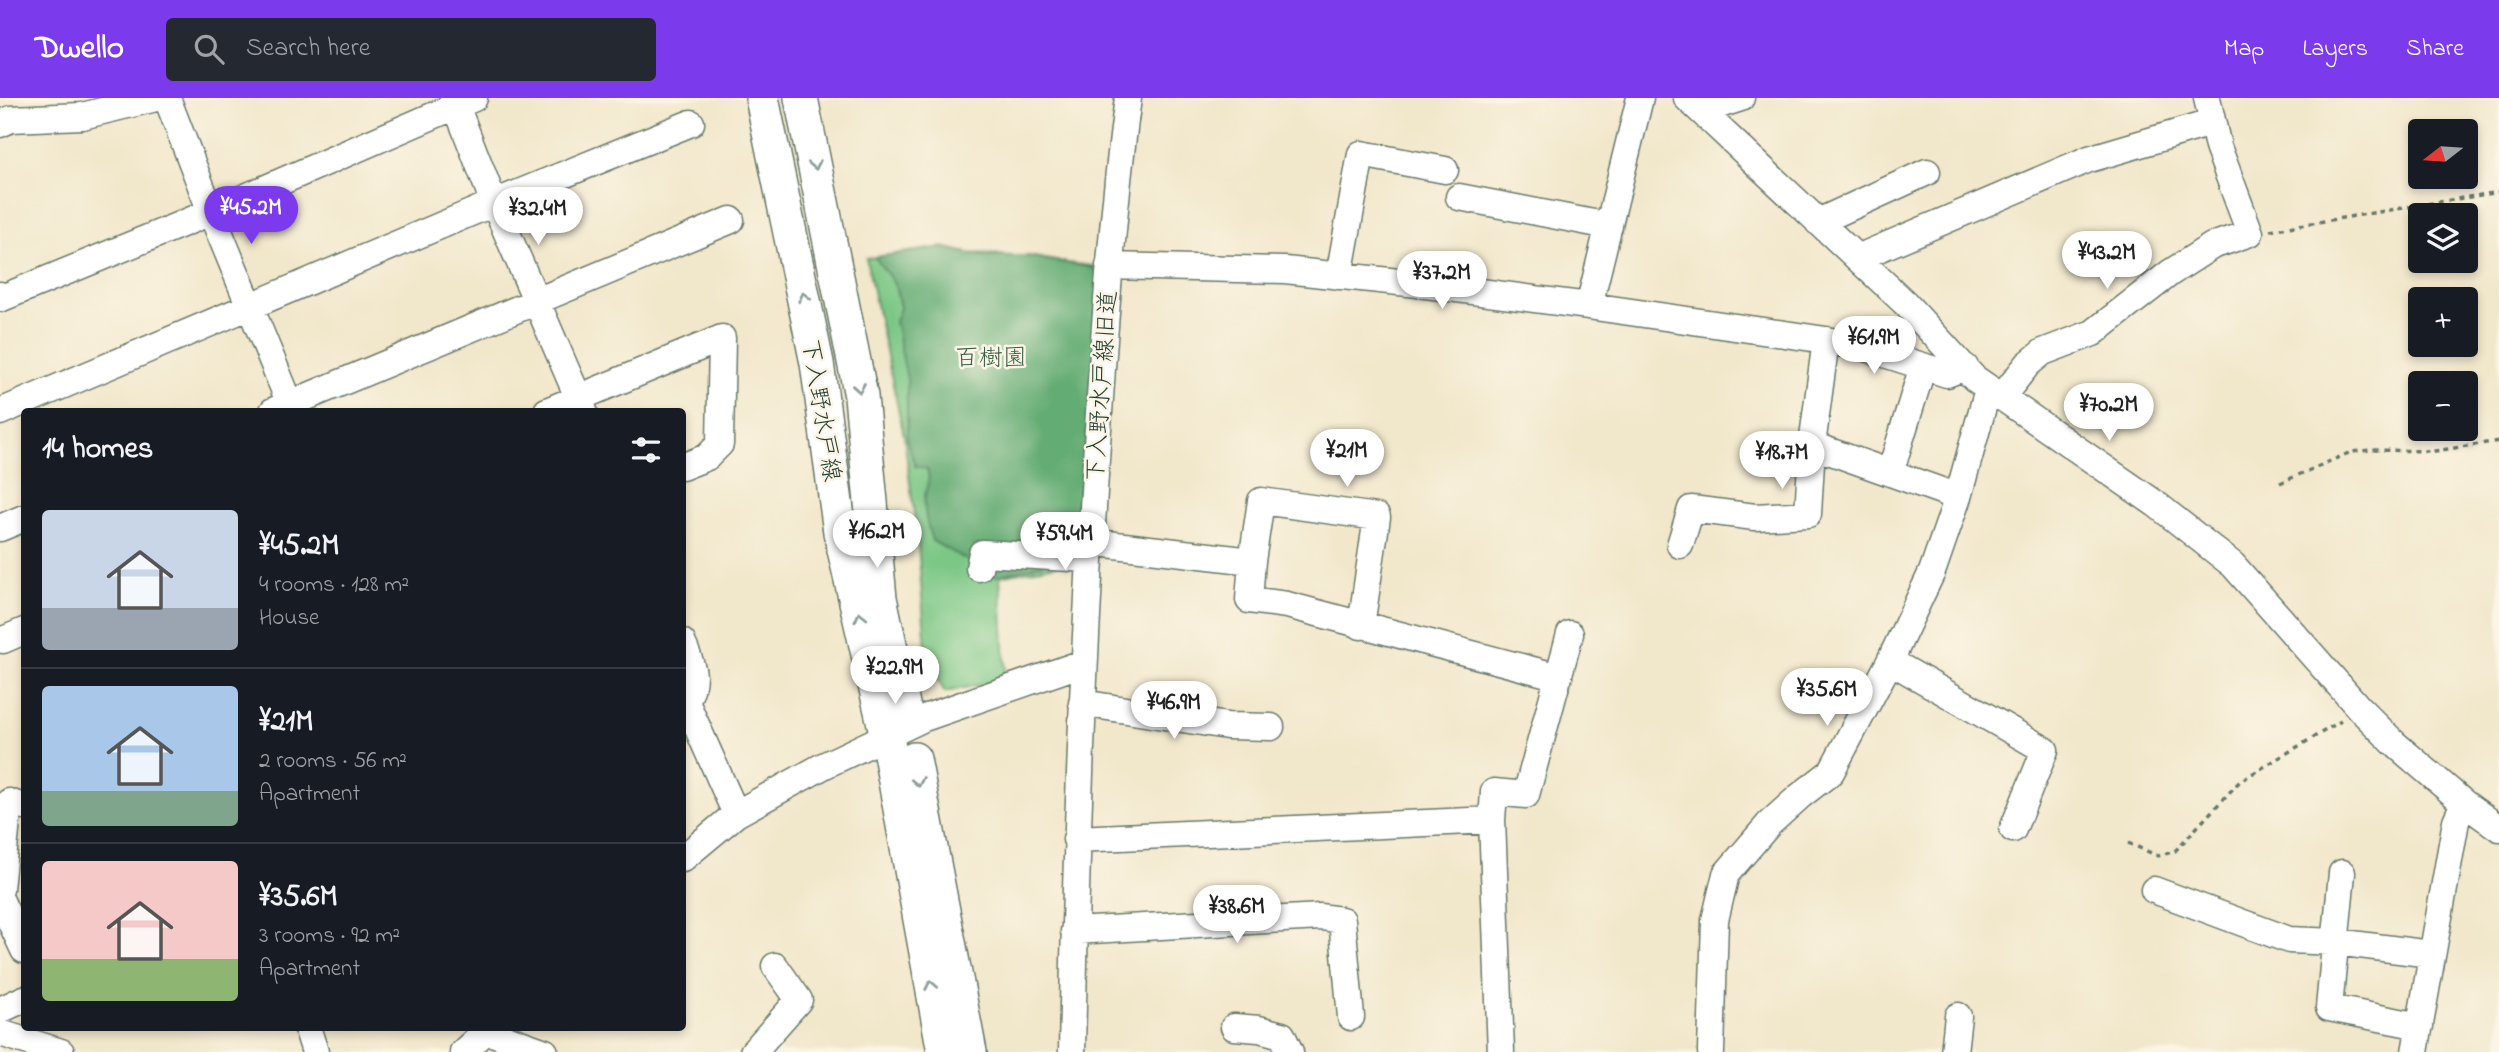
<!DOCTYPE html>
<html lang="en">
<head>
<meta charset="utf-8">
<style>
  :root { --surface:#171b24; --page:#242831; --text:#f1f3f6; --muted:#9ea1a6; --line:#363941; --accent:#7c3aed }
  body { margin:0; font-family:"Indie Flower","Klee One",sans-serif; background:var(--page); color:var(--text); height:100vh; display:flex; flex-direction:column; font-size:26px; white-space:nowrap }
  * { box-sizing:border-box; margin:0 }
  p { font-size:23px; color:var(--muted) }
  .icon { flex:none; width:38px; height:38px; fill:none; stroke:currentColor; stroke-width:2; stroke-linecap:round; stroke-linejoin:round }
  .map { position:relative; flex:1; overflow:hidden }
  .sheet { position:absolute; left:21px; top:310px; width:665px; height:623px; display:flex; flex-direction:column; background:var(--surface); border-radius:7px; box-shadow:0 4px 10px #0003 }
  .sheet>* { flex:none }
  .needle { width:46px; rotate:253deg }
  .tools { position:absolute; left:2408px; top:21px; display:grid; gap:14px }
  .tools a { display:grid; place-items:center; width:70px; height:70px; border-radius:7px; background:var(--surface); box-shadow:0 4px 10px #0003; font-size:35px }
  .price { position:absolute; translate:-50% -60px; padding:0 16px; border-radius:24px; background:#fff; color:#222; font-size:23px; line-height:46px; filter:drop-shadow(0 2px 4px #0008) }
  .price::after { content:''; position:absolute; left:50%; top:42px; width:21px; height:16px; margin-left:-10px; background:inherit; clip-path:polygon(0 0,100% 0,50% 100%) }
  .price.on { background:var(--accent); color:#fff }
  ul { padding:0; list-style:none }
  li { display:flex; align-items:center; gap:21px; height:175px; padding:0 21px }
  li+li { border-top:2px solid var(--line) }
  li span { display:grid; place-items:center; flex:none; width:196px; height:140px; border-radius:7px; color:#555 }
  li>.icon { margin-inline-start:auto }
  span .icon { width:84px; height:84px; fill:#fffc; stroke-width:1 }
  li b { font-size:30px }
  h2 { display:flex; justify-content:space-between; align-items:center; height:84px; padding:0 21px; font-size:30px }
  header { display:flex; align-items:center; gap:42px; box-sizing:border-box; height:98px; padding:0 35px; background:var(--accent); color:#fff }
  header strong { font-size:33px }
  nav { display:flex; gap:38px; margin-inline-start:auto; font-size:24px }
  .search { width:490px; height:63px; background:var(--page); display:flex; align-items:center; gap:18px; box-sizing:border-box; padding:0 24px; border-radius:7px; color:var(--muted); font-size:26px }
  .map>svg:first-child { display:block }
</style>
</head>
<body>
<header>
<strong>Dwello</strong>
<div class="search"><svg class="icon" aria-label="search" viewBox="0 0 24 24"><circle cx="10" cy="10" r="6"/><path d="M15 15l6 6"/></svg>Search here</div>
<nav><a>Map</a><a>Layers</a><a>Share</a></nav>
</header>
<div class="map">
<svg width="2499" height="954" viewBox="0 0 2499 954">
  <rect width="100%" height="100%" fill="#fcf5e5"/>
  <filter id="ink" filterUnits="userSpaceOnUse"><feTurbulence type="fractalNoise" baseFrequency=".0143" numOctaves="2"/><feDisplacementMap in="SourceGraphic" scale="14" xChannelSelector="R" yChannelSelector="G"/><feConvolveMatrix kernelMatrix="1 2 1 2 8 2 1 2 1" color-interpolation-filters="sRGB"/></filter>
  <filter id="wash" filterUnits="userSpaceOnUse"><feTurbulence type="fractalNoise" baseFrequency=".00686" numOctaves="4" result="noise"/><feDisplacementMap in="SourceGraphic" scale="28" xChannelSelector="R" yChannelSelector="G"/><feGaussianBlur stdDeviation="1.57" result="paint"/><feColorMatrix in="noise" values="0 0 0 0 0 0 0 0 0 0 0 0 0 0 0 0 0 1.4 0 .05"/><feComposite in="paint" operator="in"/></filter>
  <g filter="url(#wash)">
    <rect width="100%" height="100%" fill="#f1e7cb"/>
    <path fill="#7bc786" stroke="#4d825d" stroke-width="2" d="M986 155 1100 169 1077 463 1000 478 1006 581 945 594 927 563 918 446 904 338 866 160Z"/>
    <path fill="#64ac73" stroke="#427454" stroke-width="2" d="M942 149 981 158H1029L1093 170 1101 180 1085 360 1076 414 1049 464 997 478 981 475 971 464 932 443C928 429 923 413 925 398 927 385 931 386 927 371L915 368 907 343V281L895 223 900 210 895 187 875 159Z"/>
  </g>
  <g filter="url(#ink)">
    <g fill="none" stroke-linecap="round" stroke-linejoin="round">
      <defs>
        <path id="minor" d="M167 0 211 114 293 313
          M453 0 494 105 584 313
          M1687 0 1905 205 1974 280 2156 406 2233 467 2360 611 2394 645 2464 705 2499 730
          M1701 13 1741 0
          M0 26 11 21 82 18 156 0
          M1459 99 1609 128
          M1818 124 1927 74
          M1857 160 2089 61 2211 25
          M1109 168 1285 172 1418 186 1589 208 1826 242 1866 250 1947 276 1965 269
          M1339 178 1361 56 1445 72
          M0 197 2 200 211 114 474 0
          M1589 208 1640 0
          M2001 300 2028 266 2043 254 2093 235 2170 175 2212 148 2250 135 2218 49 2207 0
          M273 313 731 122
          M547 313 722 240 720 346 707 359 682 369
          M0 314 494 105 691 25
          M1812 347 1958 399
          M1890 375 1923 268
          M0 430 24 420
          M1090 444 1252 463 1249 502 1287 507 1559 579
          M1680 447 1691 411 1755 419 1808 416 1812 347 1826 242
          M1252 463 1261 403 1377 419 1361 528
          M979 470 982 455 1089 461
          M3 542 24 533
          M682 544C693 569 698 580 686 604L682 606
          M1890 563 2045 652 2013 731
          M686 604 736 716
          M1082 605 1227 628 1271 629
          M1492 722 1494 694 1526 697 1570 536
          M1076 741 1492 722 1501 954
          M682 761 736 716 823 668 924 620 1083 565
          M2342 775 2329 910 2420 928
          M0 791 9 704 24 709
          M2154 792 2289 842 2336 844 2431 856
          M0 801 24 852
          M1074 833 1321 819 1342 822 1351 919
          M0 912 24 901
          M307 929 315 954
          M1234 929 1259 931 1282 937 1290 954
          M487 933 545 954
          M0 935 61 954
          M463 954 490 929
          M753 954 799 902 775 868
          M1072 954C1076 746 1084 539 1098 331 1105 220 1113 110 1128 0
          M1711 954 1715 822 1726 776 1769 726 1800 698 1831 674 1890 563 1932 474 1958 399 1988 291
          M1954 954 1958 918
          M2415 954 2456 723 2464 705"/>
        <path id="major" d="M762 0 817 265 840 434 887 639 944 954
          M801 0 861 298 880 500 904 611
          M914 661 970 954"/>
      </defs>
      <use href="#minor" stroke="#687869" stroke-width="29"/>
      <use href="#major" stroke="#687869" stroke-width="36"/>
      <path stroke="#687869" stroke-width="3.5" stroke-dasharray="5 5" stroke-linecap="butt" d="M2270 132 2499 94
        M2280 385 2351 354 2372 352 2435 353 2499 343
        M2128 745 2158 758 2175 753 2240 683 2341 623"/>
      <use href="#minor" stroke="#fff" stroke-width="26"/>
      <use href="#major" stroke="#fff" stroke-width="33"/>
    </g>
    <defs><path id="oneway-chevron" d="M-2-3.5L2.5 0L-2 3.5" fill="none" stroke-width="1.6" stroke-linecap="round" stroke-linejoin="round" transform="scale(1.75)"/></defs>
    <g stroke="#8f9e9a">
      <use href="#oneway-chevron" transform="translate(815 67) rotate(79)"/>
      <use href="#oneway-chevron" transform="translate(804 199) rotate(-102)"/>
      <use href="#oneway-chevron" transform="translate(859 290) rotate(80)"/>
      <use href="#oneway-chevron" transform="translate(860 519) rotate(-103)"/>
      <use href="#oneway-chevron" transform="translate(918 684) rotate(79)"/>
      <use href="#oneway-chevron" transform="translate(931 887) rotate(-101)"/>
    </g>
  </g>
  <g text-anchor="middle" stroke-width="5" stroke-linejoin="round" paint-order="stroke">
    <g font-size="24" fill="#366048" stroke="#fcf5e5">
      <text x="991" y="267">百樹園</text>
    </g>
    <g font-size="24" fill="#1f3d34" stroke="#fcf5e5">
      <text transform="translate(1101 288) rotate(-86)" y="8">下入野水戸線旧道</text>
      <text transform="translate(822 312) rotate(81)" y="8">下入野水戸線</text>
    </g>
  </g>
</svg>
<div class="tools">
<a><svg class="needle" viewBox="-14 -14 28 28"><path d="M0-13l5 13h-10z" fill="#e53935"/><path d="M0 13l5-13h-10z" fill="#9ea1a6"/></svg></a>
<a><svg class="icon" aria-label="layers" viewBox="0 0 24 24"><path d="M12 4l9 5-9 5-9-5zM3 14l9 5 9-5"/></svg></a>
<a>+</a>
<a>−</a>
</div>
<b class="price on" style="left:251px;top:148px">¥45.2M</b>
<b class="price" style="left:538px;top:149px">¥32.4M</b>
<b class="price" style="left:2107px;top:193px">¥43.2M</b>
<b class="price" style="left:1442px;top:213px">¥37.2M</b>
<b class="price" style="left:1874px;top:278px">¥61.9M</b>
<b class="price" style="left:2109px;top:345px">¥70.2M</b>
<b class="price" style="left:1347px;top:391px">¥21M</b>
<b class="price" style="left:1782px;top:393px">¥18.7M</b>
<b class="price" style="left:877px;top:472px">¥16.2M</b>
<b class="price" style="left:1065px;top:474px">¥59.4M</b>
<b class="price" style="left:895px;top:608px">¥22.9M</b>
<b class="price" style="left:1827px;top:630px">¥35.6M</b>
<b class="price" style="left:1174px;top:643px">¥46.9M</b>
<b class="price" style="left:1237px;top:847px">¥38.6M</b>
<section class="sheet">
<h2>14 homes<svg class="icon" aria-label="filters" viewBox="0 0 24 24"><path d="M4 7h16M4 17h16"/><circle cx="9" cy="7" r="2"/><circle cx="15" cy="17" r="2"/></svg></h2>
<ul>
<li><span style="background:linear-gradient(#c9d6e8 70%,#9aa5b1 0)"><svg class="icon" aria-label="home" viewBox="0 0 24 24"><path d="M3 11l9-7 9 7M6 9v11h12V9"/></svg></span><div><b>¥45.2M</b><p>4 rooms · 128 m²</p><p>House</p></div></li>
<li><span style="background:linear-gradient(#a9c7e8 75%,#7fa58c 0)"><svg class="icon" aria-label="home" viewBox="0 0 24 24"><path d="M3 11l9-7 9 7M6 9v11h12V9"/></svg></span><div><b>¥21M</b><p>2 rooms · 56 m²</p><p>Apartment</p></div></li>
<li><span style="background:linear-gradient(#f6c9c9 70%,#8fb573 0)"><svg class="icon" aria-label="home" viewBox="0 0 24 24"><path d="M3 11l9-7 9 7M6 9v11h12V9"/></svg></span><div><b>¥35.6M</b><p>3 rooms · 92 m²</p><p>Apartment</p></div></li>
</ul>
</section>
</div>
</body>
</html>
